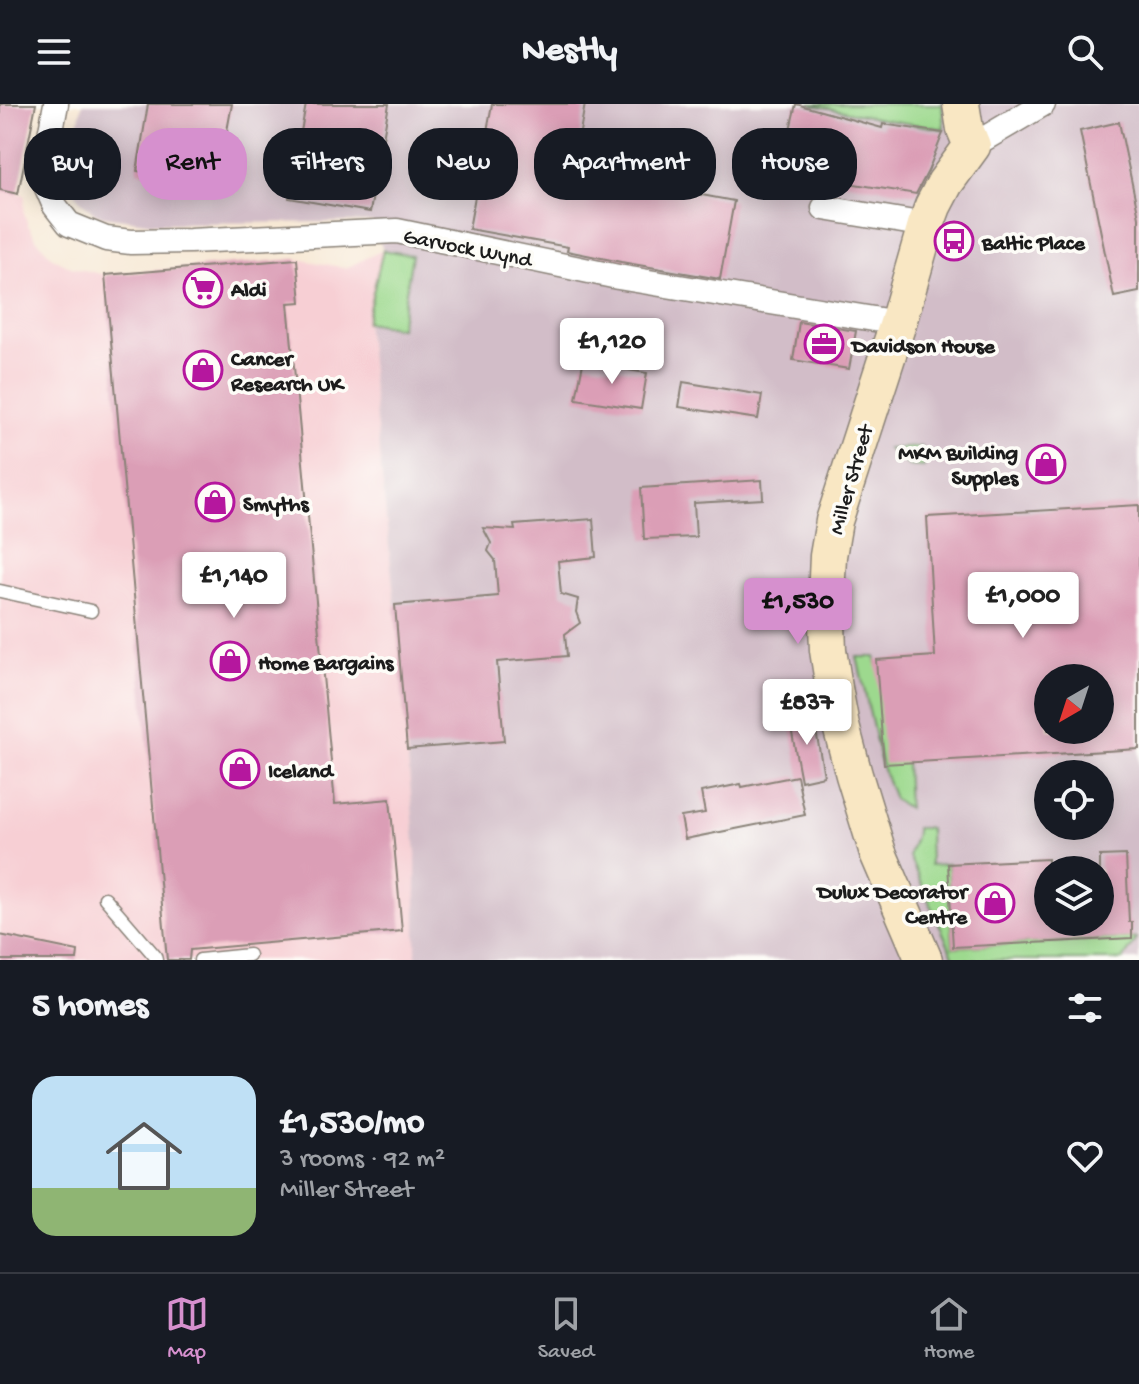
<!DOCTYPE html>
<html lang="en">
<head>
<meta charset="utf-8">
<style>
  :root { --surface:#171b24; --page:#20242c; --text:#f1f3f6; --muted:#9ea1a6; --line:#363941; --accent:#d690ce }
  body { margin:0; font-family:"Gochi Hand",sans-serif; background:var(--page); color:var(--text); height:100vh; display:flex; flex-direction:column; font-size:30px; white-space:nowrap }
  * { box-sizing:border-box; margin:0 }
  p { font-size:26px; color:var(--muted) }
  .icon { flex:none; width:44px; height:44px; fill:none; stroke:currentColor; stroke-width:2; stroke-linecap:round; stroke-linejoin:round }
  .map { position:relative; height:856px; overflow:hidden }
  .drawer { display:flex; flex-direction:column; background:var(--surface); flex:1 }
  .drawer>* { flex:none }
  .top-card { position:absolute; left:24px; top:24px; width:1092px; height:72px; display:flex; gap:16px }
  .needle { width:52px; rotate:219deg }
  .buttons { position:absolute; left:1034px; top:560px; display:grid; gap:16px }
  .buttons a { display:grid; place-items:center; width:80px; height:80px; border-radius:50%; background:var(--surface); box-shadow:0 4px 20px #0003; font-size:40px }
  .price { position:absolute; translate:-50% -68px; padding:0 18px; border-radius:8px; background:#fff; color:#222; font-size:26px; line-height:52px; filter:drop-shadow(0 2px 4px #0008) }
  .price::after { content:''; position:absolute; left:50%; top:48px; width:24px; height:18px; margin-left:-12px; background:inherit; clip-path:polygon(0 0,100% 0,50% 100%) }
  .price.current { background:var(--accent); color:#111 }
  ul { padding:0; list-style:none }
  li { display:flex; align-items:center; gap:24px; height:200px; padding:0 32px }
  li span { display:grid; place-items:center; flex:none; width:224px; height:160px; border-radius:24px; color:#555 }
  li>.icon { margin-inline-start:auto }
  span .icon { width:96px; height:96px; fill:#fffc; stroke-width:1 }
  li b { font-size:34px }
  h2 { display:flex; justify-content:space-between; align-items:center; height:96px; padding:0 32px; font-size:34px }
  .tag { padding:0 28px; border-radius:32px; background:var(--surface); box-shadow:0 4px 20px #0003; font-size:28px; line-height:72px }
  .tag.current { background:var(--accent); color:#111 }
  header { display:flex; justify-content:space-between; align-items:center; height:104px; padding:0 32px; background:var(--surface); font-size:36px; font-weight:700 }
  .menu { display:flex; justify-content:space-around; align-items:center; height:112px; border-top:2px solid var(--line); background:var(--surface); font-size:22px; color:var(--muted) }
  .menu a { display:grid; justify-items:center; gap:4px }
  .menu .current { color:var(--accent) }
  .map>svg:first-child { display:block }
</style>
</head>
<body>
<header><svg class="icon" aria-label="menu" viewBox="0 0 24 24"><path d="M4 6h16M4 12h16M4 18h16"/></svg>Nestly<svg class="icon" aria-label="search" viewBox="0 0 24 24"><circle cx="10" cy="10" r="6"/><path d="M15 15l6 6"/></svg></header>
<div class="map">
<svg width="1139" height="856" viewBox="0 0 1139 856">
  <rect width="100%" height="100%" fill="#fdfcf7"/>
  <filter id="ink" filterUnits="userSpaceOnUse"><feTurbulence type="fractalNoise" baseFrequency=".0125" numOctaves="2"/><feDisplacementMap in="SourceGraphic" scale="16" xChannelSelector="R" yChannelSelector="G"/><feConvolveMatrix kernelMatrix="1 2 1 2 8 2 1 2 1" color-interpolation-filters="sRGB"/></filter>
  <filter id="wash" filterUnits="userSpaceOnUse"><feTurbulence type="fractalNoise" baseFrequency=".006" numOctaves="4" result="noise"/><feDisplacementMap in="SourceGraphic" scale="32" xChannelSelector="R" yChannelSelector="G"/><feGaussianBlur stdDeviation="1.8" result="paint"/><feColorMatrix in="noise" values="0 0 0 0 0 0 0 0 0 0 0 0 0 0 0 0 0 1.4 0 .05"/><feComposite in="paint" operator="in"/></filter>
  <g filter="url(#wash)">
    <rect width="100%" height="100%" fill="#f7e8d4"/>
    <path fill="#f7cfd4" d="M0 0H36L18 89 25 91 24 109 28 121 37 136 53 154 71 163 105 171 297 155 346 164 383 146 366 218 395 501 416 750V856H0Z"/>
    <path fill="#d2bdc8" fill-rule="evenodd" d="M82 0H1139V856H416V750L395 501 366 218 383 146 373 118 153 119 102 112 93 108 78 94 68 77ZM1048 574H1100V626H1048ZM1048 670H1100V722H1048ZM1048 766H1100V818H1048Z"/>
    <path fill="#9dd98e" stroke="#5c7a55" stroke-width="2" d="M809 0H942L944 25 881 15Z
      M383 146 412 151 400 224 366 218Z
      M922 343 924 363 909 362 888 345Z
      M857 553H875L876 556 906 658 908 704 894 695 881 660Z
      M916 724H929L930 761 948 760 953 843 1129 834 1137 835 1123 856H955L909 752C910 742 917 735 916 724Z"/>
    <g id="blocks">
      <path fill="#db9eb6" fill-rule="evenodd" d="M0 0H36L18 90 0 86Z
        M148 0H232L217 81 137 67Z
        M306 0H389L370 108 289 94Z
        M492 0H585L573 67 734 97 720 175 621 158 567 147 568 143 469 125Z
        M796 0 882 24 883 20 943 29 928 67 916 90 780 68Z
        M1119 18 1139 113V188L1114 193 1080 27Z
        M297 155 301 198 288 199 335 700 390 695 402 827 190 846 189 856H167L105 171Z
        M799 218 856 227 849 265 793 256Z
        M583 259 647 269 641 305 576 295Z
        M683 278 762 291 758 315 679 303Z
        M762 376 763 395 694 399 696 433 644 435 641 384Z
        M1139 401V645L884 660 876 556 935 552 927 413ZM1048 574H1100V626H1048Z
        M593 415 596 453 558 457 561 490 578 495 576 508 580 519 565 530 567 552 497 558 504 637 407 645 395 501 498 492 495 456 488 447 491 439 483 424 515 426 514 421Z
        M813 609 824 672 801 677 789 613Z
        M797 672 805 711 685 735 681 713 705 709 701 688 741 680 742 683Z
        M1126 751 1129 818H1132V834L953 843 948 760 1048 755V818H1100V752Z
        M0 831 78 847 77 856H0Z"/>
    </g>
  </g>
  <g filter="url(#ink)">
    <use href="#blocks" fill-opacity="0" stroke="#8a8278" stroke-width="2"/>
    <g fill="none" stroke-linecap="round" stroke-linejoin="round">
      <defs>
        <path id="lane" d="M0 487 91 507
          M105 794 155 852 156 856
          M200 856 249 851"/>
        <path id="street" d="M56 0 47 47 44 77 55 102 69 120 106 135 131 138 190 137 397 127 618 173 898 219
          M972 42 1043 0
          M824 104 926 121"/>
        <path id="secondary" d="M924 856 878 749 854 671 841 622 834 584 828 546 826 495 828 452 834 417 898 219 926 121 933 102 945 79 972 42 965 25 961 0"/>
      </defs>
      <use href="#lane" stroke="#8a8278" stroke-width="15"/>
      <use href="#street" stroke="#8a8278" stroke-width="27"/>
      <use href="#secondary" stroke="#8a8278" stroke-width="39"/>
      <use href="#lane" stroke="#fff" stroke-width="12"/>
      <use href="#street" stroke="#fff" stroke-width="24"/>
      <use href="#secondary" stroke="#f9e7c3" stroke-width="36"/>
    </g>
  </g>
  <defs>
    <symbol id="bus-ring" viewBox="-11 -11 22 22"><circle r="9.5" fill="#fdfcf7" stroke="#b5179e" stroke-width="1.5"/><path d="M-5-6H5V4H4V6H2V4H-2V6H-4V4H-5ZM-3.5-4V0h7V-4ZM-3.5 1.2v1.5H-2V1.2ZM2 1.2v1.5H3.5V1.2Z" fill="#b5179e"/></symbol>
    <symbol id="supermarket-ring" viewBox="-11 -11 22 22"><circle r="9.5" fill="#fdfcf7" stroke="#b5179e" stroke-width="1.5"/><path d="M-6-5.5h2.5l.6 2H6L4.5 2H-2.5L-4.4-4H-6ZM-1.5 3.2a1.3 1.3 0 1 0 .1 0ZM3 3.2a1.3 1.3 0 1 0 .1 0Z" fill="#b5179e"/></symbol>
    <symbol id="office-ring" viewBox="-11 -11 22 22"><circle r="9.5" fill="#fdfcf7" stroke="#b5179e" stroke-width="1.5"/><path d="M-6-3h4V-5.5h4V-3h4V5H-6ZM-1-4.5V-3h2v-1.5ZM-6 0V1H6V0Z" fill="#b5179e"/></symbol>
    <symbol id="shop-ring" viewBox="-11 -11 22 22"><circle r="9.5" fill="#fdfcf7" stroke="#b5179e" stroke-width="1.5"/><path d="M-5-2.5h2.3a2.7 3.5 0 0 1 5.4 0H5L5.5 6h-11ZM-1.5-2.5h3a1.5 2.3 0 0 0-3 0Z" fill="#b5179e"/></symbol>
  </defs>
  <g fill-rule="evenodd">
    <use href="#bus-ring" x="932" y="115" width="44" height="44"/>
    <use href="#supermarket-ring" x="181" y="162" width="44" height="44"/>
    <use href="#office-ring" x="802" y="218" width="44" height="44"/>
    <use href="#shop-ring" x="181" y="244" width="44" height="44"/>
    <use href="#shop-ring" x="1024" y="338" width="44" height="44"/>
    <use href="#shop-ring" x="193" y="376" width="44" height="44"/>
    <use href="#shop-ring" x="208" y="535" width="44" height="44"/>
    <use href="#shop-ring" x="218" y="643" width="44" height="44"/>
    <use href="#shop-ring" x="973" y="777" width="44" height="44"/>
  </g>
  <g text-anchor="middle" stroke-width="7" stroke-linejoin="round" paint-order="stroke">
    <g font-size="22" font-weight="bold" fill="#1c1c1c" stroke="#fdfcf7" text-anchor="start">
      <text x="982" y="145">Baltic Place</text>
      <text x="231" y="192">Aldi</text>
      <text x="852" y="248">Davidson House</text>
      <text x="231" y="261">Cancer<tspan x="231" dy="25">Research UK</tspan></text>
      <text x="1018" y="355" text-anchor="end">MKM Building<tspan x="1018" dy="25">Supples</tspan></text>
      <text x="243" y="406">Smyths</text>
      <text x="258" y="565">Home Bargains</text>
      <text x="268" y="673">Iceland</text>
      <text x="967" y="794" text-anchor="end">Dulux Decorator<tspan x="967" dy="25">Centre</tspan></text>
    </g>
    <g font-size="22" fill="#1c1c1c" stroke="#fdfcf7">
      <text transform="translate(468 142) rotate(11)" y="8">Garvock Wynd</text>
      <text transform="translate(849 375) rotate(-74)" y="8">Miller Street</text>
    </g>
  </g>
</svg>
<div class="buttons">
<a><svg class="needle" viewBox="-14 -14 28 28"><path d="M0-13l5 13h-10z" fill="#e53935"/><path d="M0 13l5-13h-10z" fill="#9ea1a6"/></svg></a>
<a><svg class="icon" aria-label="locate" viewBox="0 0 24 24"><circle cx="12" cy="12" r="6"/><path d="M12 2v4M12 18v4M2 12h4M18 12h4"/></svg></a>
<a><svg class="icon" aria-label="layers" viewBox="0 0 24 24"><path d="M12 4l9 5-9 5-9-5zM3 14l9 5 9-5"/></svg></a>
</div>
<b class="price" style="left:612px;top:282px">£1,120</b>
<b class="price" style="left:234px;top:516px">£1,140</b>
<b class="price" style="left:1023px;top:536px">£1,000</b>
<b class="price current" style="left:798px;top:542px">£1,530</b>
<b class="price" style="left:807px;top:643px">£837</b>
<div class="top-card">
<a class="tag">Buy</a>
<a class="tag current">Rent</a>
<a class="tag">Filters</a>
<a class="tag">New</a>
<a class="tag">Apartment</a>
<a class="tag">House</a>
</div>
</div>
<section class="drawer">
<h2>5 homes<svg class="icon" aria-label="filters" viewBox="0 0 24 24"><path d="M4 7h16M4 17h16"/><circle cx="9" cy="7" r="2"/><circle cx="15" cy="17" r="2"/></svg></h2>
<ul>
<li><span style="background:linear-gradient(#bfe0f5 70%,#8fb573 0)"><svg class="icon" aria-label="home" viewBox="0 0 24 24"><path d="M3 11l9-7 9 7M6 9v11h12V9"/></svg></span><div><b>£1,530/mo</b><p>3 rooms · 92 m²</p><p>Miller Street</p></div><svg class="icon" aria-label="heart" viewBox="0 0 24 24"><path d="M12 20l-8-8c-3-5 5-10 8-4 3-6 11-1 8 4z"/></svg></li>
</ul>
</section>
<nav class="menu">
<a class="current"><svg class="icon" aria-label="map" viewBox="0 0 24 24"><path d="M3 6l6-2 6 2 6-2v14l-6 2-6-2-6 2zM9 4v14M15 6v14"/></svg>Map</a>
<a><svg class="icon" aria-label="saved" viewBox="0 0 24 24"><path d="M7 4h10v16l-5-4-5 4z"/></svg>Saved</a>
<a><svg class="icon" aria-label="home" viewBox="0 0 24 24"><path d="M3 11l9-7 9 7M6 9v11h12V9"/></svg>Home</a>
</nav>
</body>
</html>
